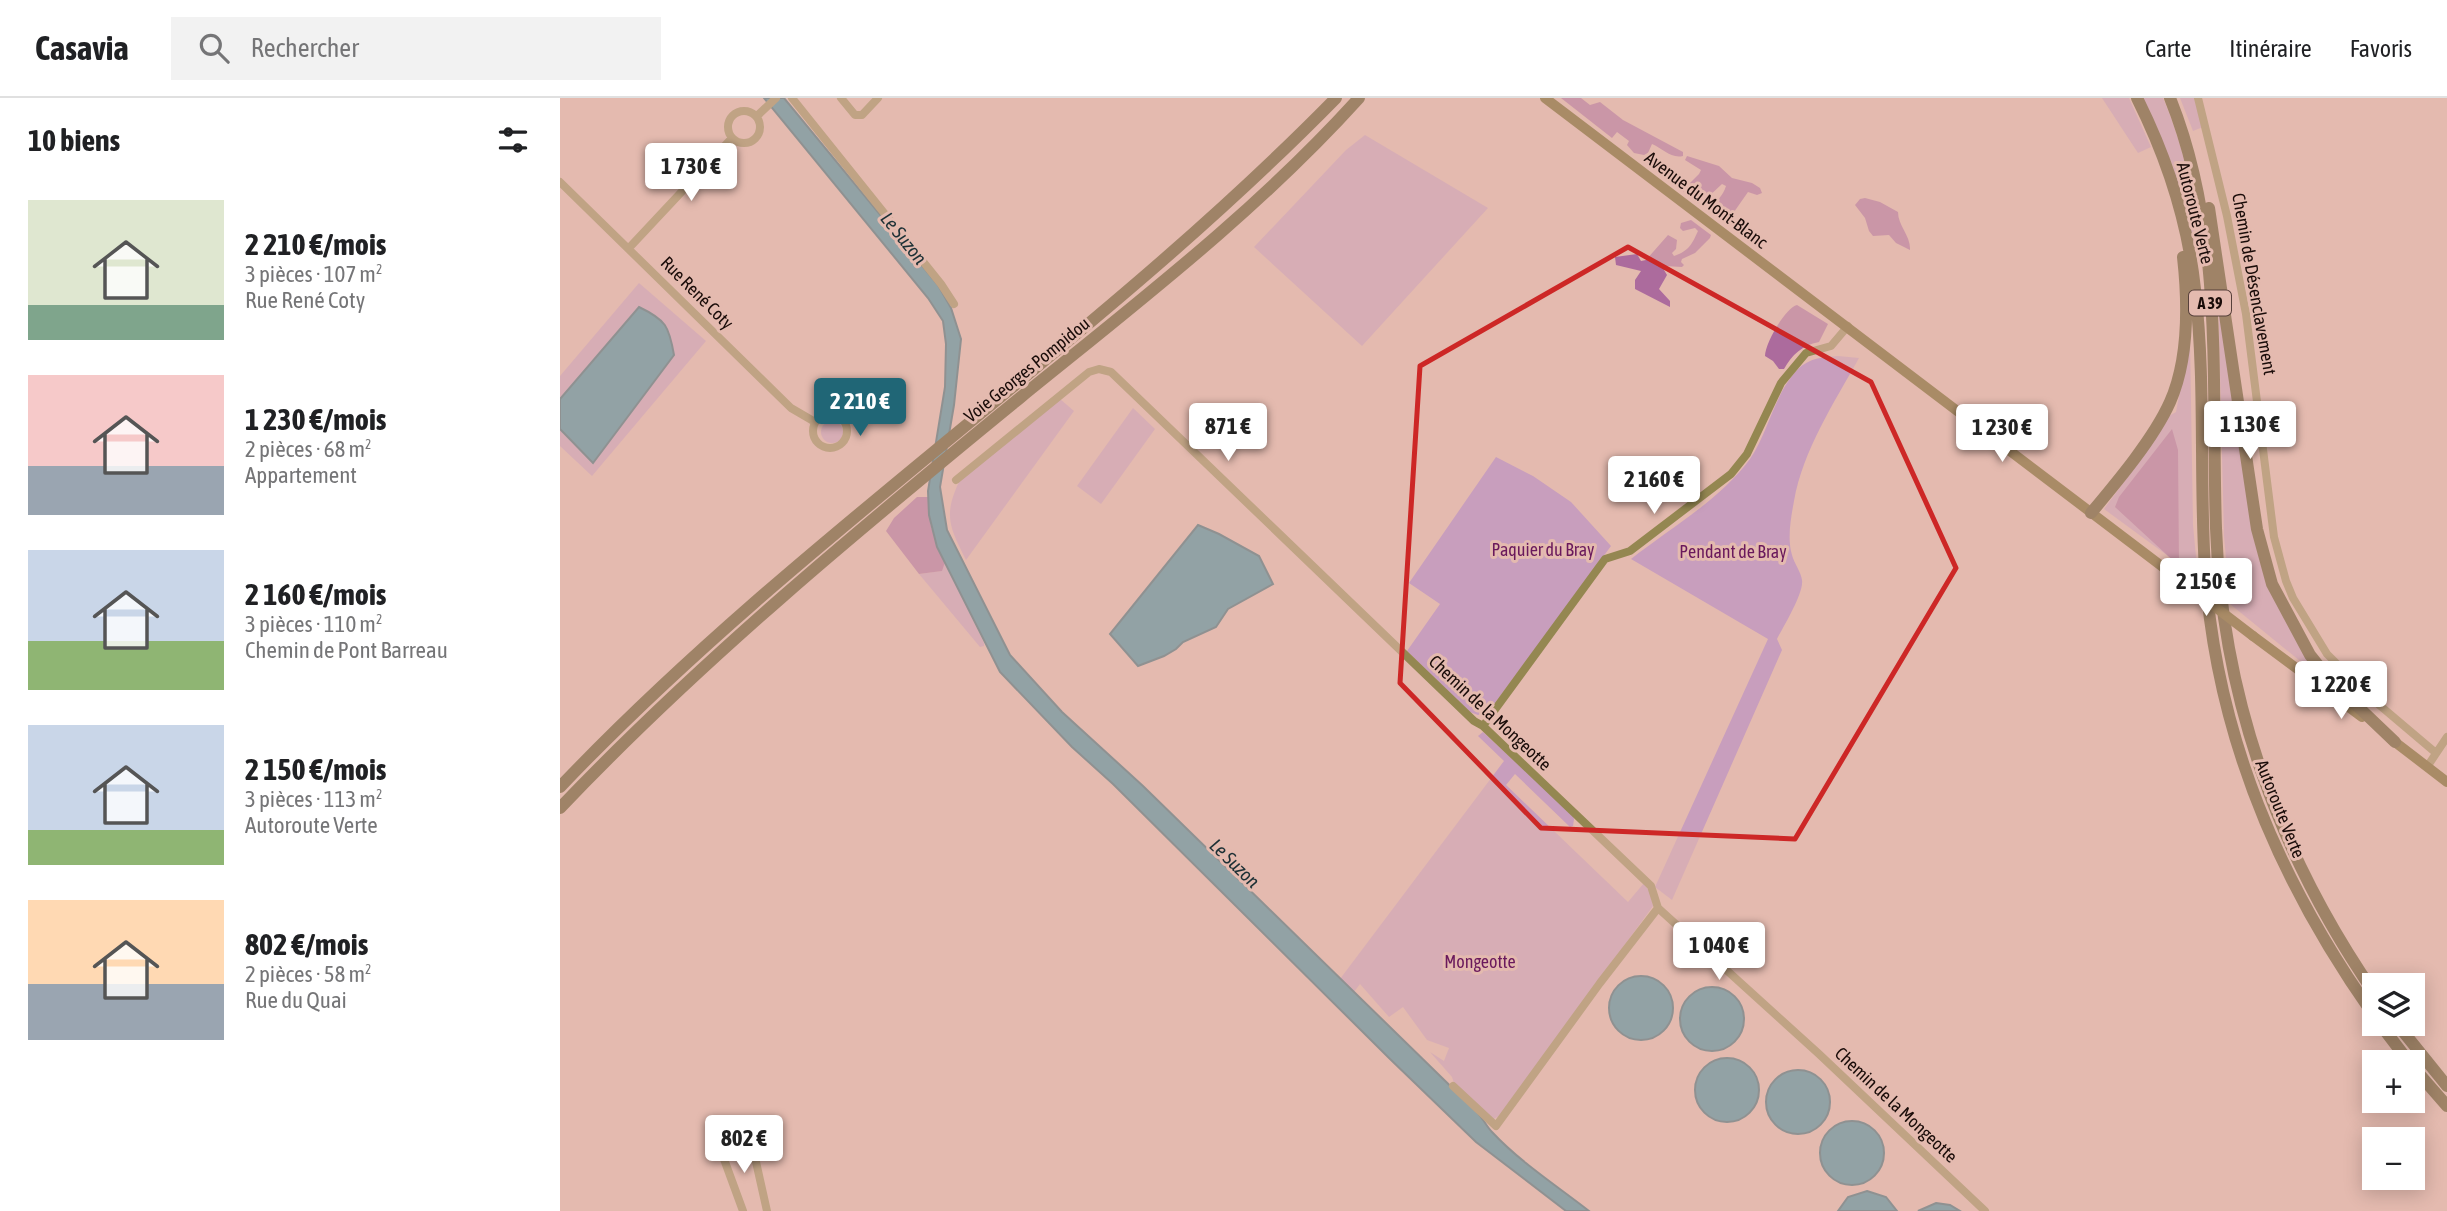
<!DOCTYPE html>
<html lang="fr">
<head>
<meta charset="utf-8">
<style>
  :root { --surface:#fff; --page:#f2f2f2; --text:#202124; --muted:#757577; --line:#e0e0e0; --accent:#206676 }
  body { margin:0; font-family:"Asap Condensed",sans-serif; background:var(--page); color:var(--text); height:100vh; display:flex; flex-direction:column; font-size:26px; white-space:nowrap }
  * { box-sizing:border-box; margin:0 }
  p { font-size:23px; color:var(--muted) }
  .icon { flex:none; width:38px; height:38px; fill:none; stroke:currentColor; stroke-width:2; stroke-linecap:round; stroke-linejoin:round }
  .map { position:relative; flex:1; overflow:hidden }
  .side { display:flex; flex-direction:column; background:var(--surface); width:560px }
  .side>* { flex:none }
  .tools { position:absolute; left:1802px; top:875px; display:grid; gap:14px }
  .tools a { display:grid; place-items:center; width:63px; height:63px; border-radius:0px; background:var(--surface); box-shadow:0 4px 18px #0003; font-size:35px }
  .price { position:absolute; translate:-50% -60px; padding:0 16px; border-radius:7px; background:#fff; color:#222; font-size:23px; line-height:46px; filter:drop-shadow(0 2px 4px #0008) }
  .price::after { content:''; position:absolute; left:50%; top:42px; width:21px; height:16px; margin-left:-10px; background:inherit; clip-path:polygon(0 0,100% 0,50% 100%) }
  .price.current { background:var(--accent); color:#fff }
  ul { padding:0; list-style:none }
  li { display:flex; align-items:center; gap:21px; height:175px; padding:0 28px }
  li span { display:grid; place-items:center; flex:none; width:196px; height:140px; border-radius:0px; color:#555 }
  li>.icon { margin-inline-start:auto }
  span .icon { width:84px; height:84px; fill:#fffc; stroke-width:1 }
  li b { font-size:30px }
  h2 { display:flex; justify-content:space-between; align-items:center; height:84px; padding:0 28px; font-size:30px }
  header { display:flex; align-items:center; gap:42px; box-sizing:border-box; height:98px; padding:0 35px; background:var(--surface); border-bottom:2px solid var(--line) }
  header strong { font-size:33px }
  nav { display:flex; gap:38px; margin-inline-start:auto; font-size:24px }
  .search { width:490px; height:63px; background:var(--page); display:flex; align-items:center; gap:18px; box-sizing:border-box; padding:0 24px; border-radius:0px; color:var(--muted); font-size:26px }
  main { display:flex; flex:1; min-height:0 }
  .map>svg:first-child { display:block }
</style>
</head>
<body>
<header>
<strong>Casavia</strong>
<div class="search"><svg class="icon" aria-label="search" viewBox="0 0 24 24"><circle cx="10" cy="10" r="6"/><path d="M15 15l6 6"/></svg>Rechercher</div>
<nav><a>Carte</a><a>Itinéraire</a><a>Favoris</a></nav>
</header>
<main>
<section class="side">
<h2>10 biens<svg class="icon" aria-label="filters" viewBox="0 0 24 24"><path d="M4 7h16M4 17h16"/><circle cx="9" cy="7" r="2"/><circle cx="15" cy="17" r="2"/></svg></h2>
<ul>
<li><span style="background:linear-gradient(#dfe7d0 75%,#7fa58c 0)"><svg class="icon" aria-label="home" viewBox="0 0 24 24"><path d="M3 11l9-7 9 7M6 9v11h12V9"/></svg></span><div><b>2 210 €/mois</b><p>3 pièces · 107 m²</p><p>Rue René Coty</p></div></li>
<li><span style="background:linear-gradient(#f6c9c9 65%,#9aa5b1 0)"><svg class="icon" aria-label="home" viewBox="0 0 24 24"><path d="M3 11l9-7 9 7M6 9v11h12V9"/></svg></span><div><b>1 230 €/mois</b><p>2 pièces · 68 m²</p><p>Appartement</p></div></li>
<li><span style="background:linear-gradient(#c9d6e8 65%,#8fb573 0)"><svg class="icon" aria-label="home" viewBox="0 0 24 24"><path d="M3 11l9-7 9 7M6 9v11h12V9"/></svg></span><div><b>2 160 €/mois</b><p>3 pièces · 110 m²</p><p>Chemin de Pont Barreau</p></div></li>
<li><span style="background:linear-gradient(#c9d6e8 75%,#8fb573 0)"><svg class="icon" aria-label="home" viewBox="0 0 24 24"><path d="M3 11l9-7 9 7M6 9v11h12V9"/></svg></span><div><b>2 150 €/mois</b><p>3 pièces · 113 m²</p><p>Autoroute Verte</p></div></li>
<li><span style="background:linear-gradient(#ffd9b3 60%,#9aa5b1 0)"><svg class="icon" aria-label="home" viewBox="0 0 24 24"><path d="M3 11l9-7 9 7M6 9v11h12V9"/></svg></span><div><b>802 €/mois</b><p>2 pièces · 58 m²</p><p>Rue du Quai</p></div></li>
</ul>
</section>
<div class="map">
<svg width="1887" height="1113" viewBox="0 0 1887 1113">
  <rect width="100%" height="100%" fill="#e4baaf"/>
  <path fill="#c89ebd" d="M1542 0H1569L1591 49 1578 55Z
    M1582 0H1603C1624 48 1633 98 1642 150H1634L1613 68Z
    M1620 0H1635L1643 29 1633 33Z
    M805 37 928 110 802 248 694 149 786 52Z
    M79 185 146 243 32 378 0 348V331L33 365 79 209 0 301V278Z
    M1658 190 1696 449 1767 585 1670 506 1664 438Z
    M1630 241 1633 427 1638 480 1544 411 1592 346 1609 318 1616 314Z
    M1278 258 1299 260C1274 305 1243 352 1234 403 1231 419 1227 441 1232 457 1234 465 1241 474 1242 482 1244 495 1223 529 1217 541L1222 552 1112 802 1095 789 1208 541 1071 461C1109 431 1161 401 1190 361 1209 333 1214 296 1238 271 1250 260 1262 259 1278 258Z
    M500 301 514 313 406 462C390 430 383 418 399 384Z
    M573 310 595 331 541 406 517 388Z
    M261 334a11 11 0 1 1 22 0a11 11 0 1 1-22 0Z
    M936 359 973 378 1011 404 1051 448 929 613 918 617 910 614 847 553 880 506 849 485Z
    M385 464 424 545V548L420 549 359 476 381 473Z
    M923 634 1012 716 1014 721 1013 728 1010 729 955 676 946 687 1068 804 1084 785 1090 794 1093 808 941 1017 932 1022 894 985 892 979 870 954 884 963 889 950 867 942 843 909 829 919 800 886 794 894 780 881 944 663 918 638Z"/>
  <path fill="#ac6b9d" d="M1001 0H1021L1030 7 1040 4 1063 22 1123 54V58C1111 61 1102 50 1092 46L1088 55 1084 57 1074 55 1067 47 1069 43 1057 34 1052 40Z
    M1127 58 1159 68 1172 80 1192 85 1200 90 1202 95 1197 97 1188 94 1167 124 1162 123C1146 105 1162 103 1166 88L1162 86 1147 100 1130 98 1122 93 1139 76 1141 72 1125 62Z
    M1305 100 1320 104 1338 114C1338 128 1351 138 1350 152L1336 145 1329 137 1313 138 1309 133 1305 120 1295 107 1300 101Z
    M1131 122 1151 137 1150 140 1135 155 1122 161 1121 164 1124 167 1122 169 1105 168 1104 172 1107 177 1099 191 1110 203V209L1075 191V182L1081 173 1056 167 1055 159 1077 156 1081 163 1086 162 1108 137 1117 142 1116 151 1112 155 1114 158C1129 153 1132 146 1138 133L1135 130 1123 133 1120 130 1121 125Z
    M1237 207 1268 226 1259 244C1242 247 1232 257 1224 271H1219L1213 263 1205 258C1205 246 1225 210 1237 207Z
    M1612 331 1618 352 1619 468 1555 409 1559 399Z
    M357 399H368L371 429 385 464 382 473 359 476 326 433 334 420Z"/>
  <path fill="#308599" stroke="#29616e" stroke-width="2" d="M204 0H224L378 187 391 210 401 241 394 307 380 389 387 432 450 557 502 614 583 688 916 1013C923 1020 926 1028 932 1034 960 1064 997 1088 1029 1113H1006L916 1044 829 960 553 686 512 649 440 574 377 449 369 417 368 393 385 289 386 246 383 223 368 200Z
    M79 209C106 222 109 228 114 257L33 365 0 331V301Z
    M638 427 659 436 699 458 713 486 668 511 656 529 623 544 616 551 604 558 578 568 550 536Z
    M1049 910a32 32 0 1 1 64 0a32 32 0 1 1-64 0Z
    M1120 921a32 32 0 1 1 64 0a32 32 0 1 1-64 0Z
    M1135 992a32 32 0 1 1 64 0a32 32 0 1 1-64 0Z
    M1206 1004a32 32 0 1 1 64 0a32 32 0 1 1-64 0Z
    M1260 1055a32 32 0 1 1 64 0a32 32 0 1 1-64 0Z
    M1307 1093 1326 1099 1337 1113H1278L1288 1099Z
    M1376 1105 1390 1107 1400 1113H1358Z"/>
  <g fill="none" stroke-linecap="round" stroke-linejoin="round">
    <path stroke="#948751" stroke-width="8" d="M232 0 381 186 394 206
      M281 0 295 17H302L318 0
      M1638 0 1667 118 1686 216 1714 439 1726 483 1733 500 1767 556 1811 600 1876 655
      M168 29a16 16 0 1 1 32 0a16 16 0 1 1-32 0Z
      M197 18 216 0
      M0 84 231 310 255 324
      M69 150 172 40
      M253 333a17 17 0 1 1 34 0a17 17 0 1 1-34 0Z
      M396 382 529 274 539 271 551 274 914 623 923 628 1091 788 1098 810 1259 956 1425 1113
      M923 628 1045 461 1070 453 1171 376 1187 356 1221 285 1246 255 1271 248 1288 228
      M1867 669 1887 639
      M893 988 936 1028 1040 885 1098 810
      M183 1113 161 1053 168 1040 185 1034 194 1055 207 1113"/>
    <path stroke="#62530e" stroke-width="10" d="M985 0 1616 479
      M1693 538 1802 619
      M1831 641 1887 684"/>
    <path stroke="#4c4111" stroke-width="12" d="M1577 0C1607 60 1628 125 1635 191 1646 284 1639 378 1645 471 1656 637 1719 784 1815 919
      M1610 0C1665 136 1651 287 1656 430 1662 600 1719 757 1815 896
      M1649 110 1697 431 1712 486 1750 557 1770 582 1835 644
      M1531 415C1557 384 1594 340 1610 304 1629 261 1628 204 1623 159
      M0 689C239 438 533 248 776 0
      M0 710C142 561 302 429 461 299 578 204 698 112 799 0
      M1820 926 1849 964
      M1837 926 1887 988
      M1853 969 1887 1008"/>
    <path stroke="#62530e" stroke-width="10" d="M1616 479 1693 538"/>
  </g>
  <path d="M0 0H1887V1113H0ZM1068 149 1311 284 1396 470 1235 741 981 730 840 585 860 268Z" fill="#e4baaf" fill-opacity=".55" fill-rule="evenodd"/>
  <path fill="none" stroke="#cd2726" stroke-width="5" stroke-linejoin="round" d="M1068 149 1311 284 1396 470 1235 741 981 730 840 585 860 268Z"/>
  <g text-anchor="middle" stroke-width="6" stroke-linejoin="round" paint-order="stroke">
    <rect fill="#e4baaf" stroke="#57403b" stroke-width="2" x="1629" y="192.5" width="42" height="25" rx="5"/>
    <g font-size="16" font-weight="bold" fill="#1a0c09">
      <text x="1650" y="211">A 39</text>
    </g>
    <g font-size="18" fill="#1a0c09" stroke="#e4baaf">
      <text transform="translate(1146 102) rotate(37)" y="6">Avenue du Mont-Blanc</text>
      <text transform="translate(1635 115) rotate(76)" y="6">Autoroute Verte</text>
      <text transform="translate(1694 186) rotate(80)" y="6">Chemin de Désenclavement</text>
      <text transform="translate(137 195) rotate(45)" y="6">Rue René Coty</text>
      <text transform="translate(467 272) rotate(-39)" y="6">Voie Georges Pompidou</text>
      <text transform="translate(930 615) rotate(43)" y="6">Chemin de la Mongeotte</text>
      <text transform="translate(1720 711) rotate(68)" y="6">Autoroute Verte</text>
      <text transform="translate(1336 1007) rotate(43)" y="6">Chemin de la Mongeotte</text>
    </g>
    <g font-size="18" fill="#6a195c" stroke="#e4baaf">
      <text x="983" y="458">Paquier du Bray</text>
      <text x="1173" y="460">Pendant de Bray</text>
      <text x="920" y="870">Mongeotte</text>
    </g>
    <g font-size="19" font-style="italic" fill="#1c3035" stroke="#e4baaf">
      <text transform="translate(344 140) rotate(51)" y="7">Le Suzon</text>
      <text transform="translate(675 765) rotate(44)" y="7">Le Suzon</text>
    </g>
  </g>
</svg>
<div class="tools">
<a><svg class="icon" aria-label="layers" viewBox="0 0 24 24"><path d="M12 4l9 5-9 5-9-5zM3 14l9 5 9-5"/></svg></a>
<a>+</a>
<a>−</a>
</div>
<b class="price" style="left:131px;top:105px">1 730 €</b>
<b class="price current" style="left:300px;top:340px">2 210 €</b>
<b class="price" style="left:1690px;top:363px">1 130 €</b>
<b class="price" style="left:668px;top:365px">871 €</b>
<b class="price" style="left:1442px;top:366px">1 230 €</b>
<b class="price" style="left:1094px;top:418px">2 160 €</b>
<b class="price" style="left:1646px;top:520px">2 150 €</b>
<b class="price" style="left:1781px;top:623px">1 220 €</b>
<b class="price" style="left:1159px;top:884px">1 040 €</b>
<b class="price" style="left:184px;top:1077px">802 €</b>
</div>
</main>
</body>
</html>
